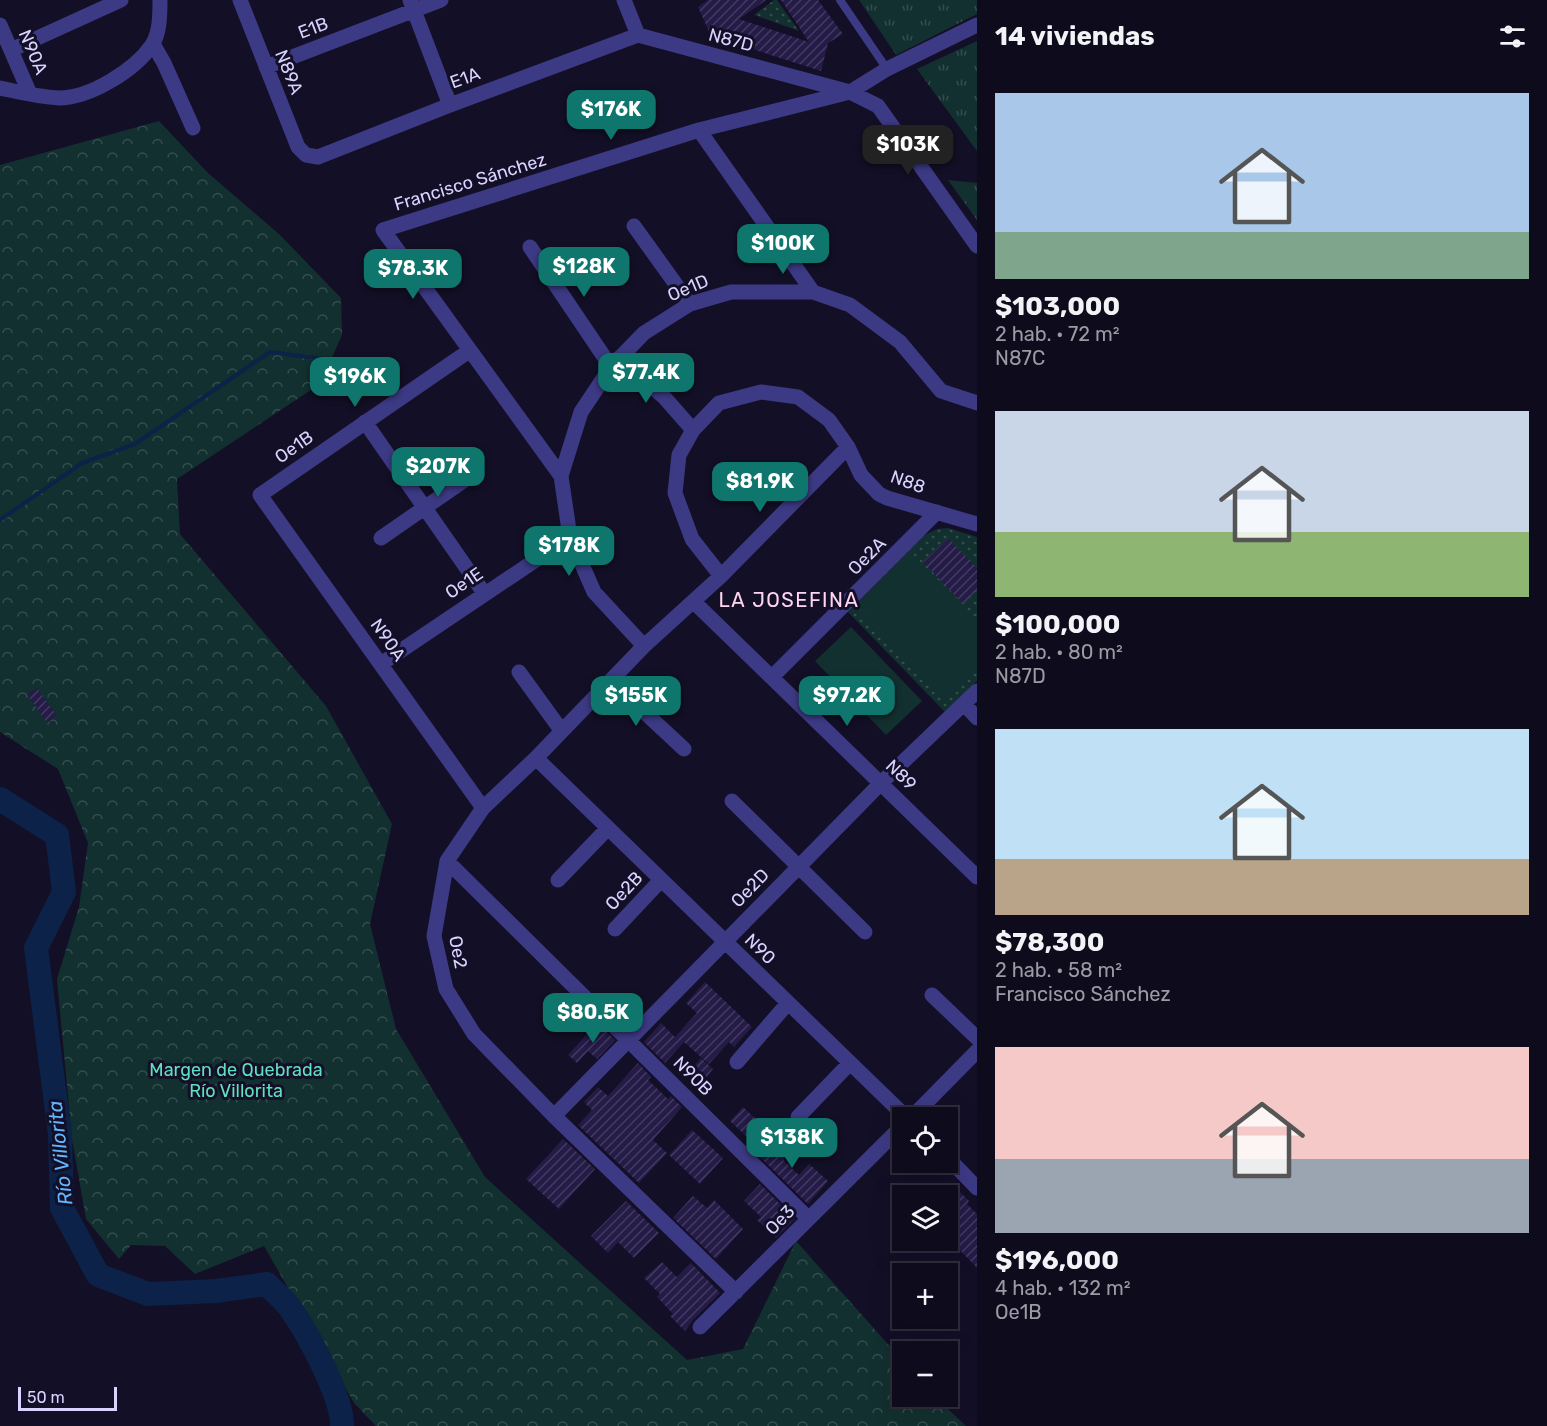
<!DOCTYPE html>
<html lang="es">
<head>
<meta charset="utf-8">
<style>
  :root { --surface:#0e0b1c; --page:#1c1929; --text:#f1f3f6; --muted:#9b9ba3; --line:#2e2b3b; --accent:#0f766e }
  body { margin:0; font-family:Rubik,sans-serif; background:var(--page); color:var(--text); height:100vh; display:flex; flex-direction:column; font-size:22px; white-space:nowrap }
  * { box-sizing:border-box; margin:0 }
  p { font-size:20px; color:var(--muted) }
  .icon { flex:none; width:33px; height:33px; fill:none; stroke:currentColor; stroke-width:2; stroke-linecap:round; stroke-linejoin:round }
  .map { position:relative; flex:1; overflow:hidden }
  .panel { display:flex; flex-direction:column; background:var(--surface); width:570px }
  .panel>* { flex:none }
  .controls { position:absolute; left:892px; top:1107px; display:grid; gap:12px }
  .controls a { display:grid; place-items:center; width:66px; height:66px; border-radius:0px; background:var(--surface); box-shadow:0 6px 24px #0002,0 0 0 2px var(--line); font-size:30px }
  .scale { position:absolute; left:18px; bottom:15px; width:99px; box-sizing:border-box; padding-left:6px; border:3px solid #d9d4ff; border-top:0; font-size:16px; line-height:21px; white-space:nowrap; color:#d9d4ff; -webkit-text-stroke:4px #130f26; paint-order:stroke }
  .price { position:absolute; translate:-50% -51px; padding:0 14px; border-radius:12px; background:var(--accent); color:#fff; font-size:20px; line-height:39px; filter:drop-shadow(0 2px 3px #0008) }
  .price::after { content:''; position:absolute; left:50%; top:36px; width:18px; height:14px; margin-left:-9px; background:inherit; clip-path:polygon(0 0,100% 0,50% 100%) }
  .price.active { background:#222; color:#fff }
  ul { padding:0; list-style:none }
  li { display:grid; align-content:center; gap:12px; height:318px; padding:0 18px }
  li span { display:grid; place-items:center; height:186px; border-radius:0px; color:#555 }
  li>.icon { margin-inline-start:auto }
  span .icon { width:108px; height:108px; fill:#fffc; stroke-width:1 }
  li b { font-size:26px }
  h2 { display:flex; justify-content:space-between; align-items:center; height:72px; padding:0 18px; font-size:26px }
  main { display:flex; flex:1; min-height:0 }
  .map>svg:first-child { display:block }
</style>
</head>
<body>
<main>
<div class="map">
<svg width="977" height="1426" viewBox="0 0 977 1426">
  <defs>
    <pattern id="grass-tufts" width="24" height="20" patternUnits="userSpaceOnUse" patternTransform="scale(1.5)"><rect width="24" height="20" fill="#12302f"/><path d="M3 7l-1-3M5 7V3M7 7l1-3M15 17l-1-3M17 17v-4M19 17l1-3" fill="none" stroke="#344d4e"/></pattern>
    <pattern id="forest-crowns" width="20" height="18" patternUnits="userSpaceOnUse" patternTransform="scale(1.5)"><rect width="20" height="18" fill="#12302f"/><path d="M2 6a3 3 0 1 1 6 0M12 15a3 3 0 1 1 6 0" fill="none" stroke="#344d4e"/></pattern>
    <pattern id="park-dots" width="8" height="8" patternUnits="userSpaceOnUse" patternTransform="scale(1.5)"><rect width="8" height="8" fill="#12302f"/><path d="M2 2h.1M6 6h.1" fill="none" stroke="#344d4e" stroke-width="1.8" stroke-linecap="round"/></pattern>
    <pattern id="building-hatch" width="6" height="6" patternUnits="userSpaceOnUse" patternTransform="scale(1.5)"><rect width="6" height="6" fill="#241b47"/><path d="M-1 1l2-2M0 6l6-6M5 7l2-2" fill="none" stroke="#433b63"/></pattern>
  </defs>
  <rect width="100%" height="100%" fill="#130f26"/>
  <path fill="url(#grass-tufts)" d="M859 0H977V14L896 55Z
    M977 41V151L917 69Z
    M948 180 977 183V220Z"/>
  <path fill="url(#forest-crowns)" d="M159 121 208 173 280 235 341 298 342 335 320 384 177 479 180 534 326 706 392 824 370 924 396 1029 485 1177 687 1360 743 1349 796 1241 903 1361V1396L935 1397 966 1426H376L354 1403 264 1246 195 1274 165 1246 131 1245 119 1259 86 1219 72 1139 57 979 79 907 88 843 58 769 0 732V165Z"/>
  <path fill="url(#park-dots)" d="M774 0H777L799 31 754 15Z
    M948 528 977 537V681L945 712 848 612 922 536 937 529Z"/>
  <path fill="#12302f" d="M912 554 977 621V666L945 697 858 607Z
    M851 627 922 701 886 735 815 661Z"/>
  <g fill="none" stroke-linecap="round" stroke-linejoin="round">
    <path stroke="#0c2248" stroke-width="4" d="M0 520 82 463 135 444 270 352 354 363"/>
    <path stroke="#0c2248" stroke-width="24" d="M0 799 57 835 64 892 36 948 60 1135 62 1208 98 1275 148 1294 216 1291 267 1284C275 1293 286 1301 292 1311 309 1335 343 1399 342 1426"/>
  </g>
  <path fill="url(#building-hatch)" d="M708 0H766L739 19 809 42 781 0H818L843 34 828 43 821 71 711 36 698 7Z
    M948 538 977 568V590L963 604 923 562Z
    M37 688 57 716 47 723 27 694Z
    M705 982 752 1027 734 1047 729 1042 709 1064 684 1042 665 1063 644 1042 661 1023 675 1037 697 1013 686 1003Z
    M597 1023 615 1040 597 1059 588 1051 577 1063 568 1055Z
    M701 1058 713 1069 703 1081 691 1070Z
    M638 1063 651 1077 648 1080 668 1099 671 1096 682 1107 653 1140 667 1153 639 1183 578 1125 592 1110 584 1102 598 1087 608 1096Z
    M743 1107 760 1123 747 1137 730 1121Z
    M692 1130 723 1158 700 1184 669 1155Z
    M779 1132 795 1147 783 1160 799 1175 809 1164 828 1181 808 1204 758 1155Z
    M563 1139 595 1169 559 1209 526 1179Z
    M760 1184 795 1219 776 1238 757 1220 761 1217 744 1201Z
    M953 1185 969 1201 967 1204 977 1214V1268L948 1238V1190Z
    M693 1196 707 1208 714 1200 743 1229 716 1259 673 1218Z
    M626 1201 659 1233 634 1258 618 1242 608 1253 591 1236Z
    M662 1262 677 1277 691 1263 720 1293 693 1320 685 1331 670 1316 673 1314 657 1297 660 1294 644 1278Z"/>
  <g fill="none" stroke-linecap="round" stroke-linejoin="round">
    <path stroke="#3d3a85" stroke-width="8" d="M840 0 887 69"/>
    <path stroke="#3d3a85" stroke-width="15" d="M240 0 298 147 306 155 318 157 450 105 638 35
      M410 0 450 105
      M624 0 638 35
      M0 25 30 94
      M638 35 850 92 878 106 977 246
      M153 44 164 63 193 128
      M11 50 121 0
      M266 67 441 0
      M0 88C19 92 39 97 59 98 90 98 135 70 152 45 160 33 160 14 160 0
      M699 130 813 292
      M634 226 690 304
      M530 247 611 367
      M469 351 260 495 483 808
      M619 358 664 397 693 430
      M365 422 484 593
      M561 476 383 230 699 130 850 92 887 69 977 25
      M381 538 466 479
      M721 576 692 539 675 493 679 455 693 430 719 403 761 392 798 397 829 420 848 447 861 475 879 494 887 498 977 524
      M694 602 977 877
      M644 646 594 592 570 537 561 476 581 412 611 367 644 333 690 304 731 292H813L850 305 900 342 941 391 977 403
      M381 664 570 537
      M519 672 561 730
      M772 677 937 512
      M611 681 684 749
      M964 704 977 718
      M536 758 907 1118
      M732 801 865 932
      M447 861 808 1218
      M558 880 608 828
      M615 929 661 880
      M932 995 977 1038
      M737 1062 788 1003
      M554 1116 881 783 977 691
      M798 1117 850 1063
      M911 1118 977 1051
      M948 1158 977 1188
      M736 1292 554 1116 474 1034 446 989 434 936 447 861 483 808 536 758 644 646 721 576 848 447
      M700 1327 903 1125"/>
  </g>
  <g text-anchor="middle" stroke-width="6" stroke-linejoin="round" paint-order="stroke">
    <g font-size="18" fill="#d9d4ff" stroke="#130f26">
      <text transform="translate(313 28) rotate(-21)" y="6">E1B</text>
      <text transform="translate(731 40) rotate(15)" y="6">N87D</text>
      <text transform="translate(33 52) rotate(67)" y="6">N90A</text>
      <text transform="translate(289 72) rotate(68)" y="6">N89A</text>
      <text transform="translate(465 78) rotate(-20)" y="6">E1A</text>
      <text transform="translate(470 182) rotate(-17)" y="6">Francisco Sánchez</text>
      <text transform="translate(688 288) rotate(-23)" y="6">Oe1D</text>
      <text transform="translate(294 447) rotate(-35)" y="6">Oe1B</text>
      <text transform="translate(908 482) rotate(20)" y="6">N88</text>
      <text transform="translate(867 556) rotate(-45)" y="6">Oe2A</text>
      <text transform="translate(464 583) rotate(-34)" y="6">Oe1E</text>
      <text transform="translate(388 640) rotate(55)" y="6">N90A</text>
      <text transform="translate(901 775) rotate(44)" y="6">N89</text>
      <text transform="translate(750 888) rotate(-46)" y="6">Oe2D</text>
      <text transform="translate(624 891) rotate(-47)" y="6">Oe2B</text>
      <text transform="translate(760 949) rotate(44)" y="6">N90</text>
      <text transform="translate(458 952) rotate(79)" y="6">Oe2</text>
      <text transform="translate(693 1076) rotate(45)" y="6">N90B</text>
      <text transform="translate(780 1220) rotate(-46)" y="6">Oe3</text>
    </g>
    <g font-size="18" fill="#5fe0c0" stroke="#130f26">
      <text x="236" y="1076">Margen de Quebrada<tspan x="236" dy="21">Río Villorita</tspan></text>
    </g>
    <g font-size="20" letter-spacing="1.5" fill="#ffd6f0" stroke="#130f26">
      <text x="789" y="607">LA JOSEFINA</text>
    </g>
    <g font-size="20" font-style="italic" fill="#62b6ff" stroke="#130f26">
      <text transform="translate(60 1153) rotate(-96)" y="7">Río Villorita</text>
    </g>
  </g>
</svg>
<div class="controls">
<a><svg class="icon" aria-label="locate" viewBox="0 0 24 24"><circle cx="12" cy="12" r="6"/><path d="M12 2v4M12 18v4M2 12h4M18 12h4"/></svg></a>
<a><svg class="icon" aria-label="layers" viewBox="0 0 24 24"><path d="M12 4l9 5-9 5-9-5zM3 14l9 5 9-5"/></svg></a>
<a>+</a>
<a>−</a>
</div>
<div class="scale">50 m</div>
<b class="price" style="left:611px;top:141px">$176K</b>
<b class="price active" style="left:908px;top:176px">$103K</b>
<b class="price" style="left:783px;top:275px">$100K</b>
<b class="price" style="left:584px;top:298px">$128K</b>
<b class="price" style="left:413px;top:300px">$78.3K</b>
<b class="price" style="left:646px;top:404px">$77.4K</b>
<b class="price" style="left:355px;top:408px">$196K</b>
<b class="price" style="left:438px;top:498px">$207K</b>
<b class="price" style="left:760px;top:513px">$81.9K</b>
<b class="price" style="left:569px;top:577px">$178K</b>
<b class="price" style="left:636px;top:727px">$155K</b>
<b class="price" style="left:847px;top:727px">$97.2K</b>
<b class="price" style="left:593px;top:1044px">$80.5K</b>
<b class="price" style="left:792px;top:1169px">$138K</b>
</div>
<section class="panel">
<h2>14 viviendas<svg class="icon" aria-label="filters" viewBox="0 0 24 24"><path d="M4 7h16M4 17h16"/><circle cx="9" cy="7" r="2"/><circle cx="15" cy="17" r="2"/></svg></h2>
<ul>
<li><span style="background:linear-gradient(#a9c7e8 75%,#7fa58c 0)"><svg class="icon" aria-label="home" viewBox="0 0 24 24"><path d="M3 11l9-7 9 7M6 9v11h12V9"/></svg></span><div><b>$103,000</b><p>2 hab. · 72 m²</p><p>N87C</p></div></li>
<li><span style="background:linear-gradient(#c9d6e8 65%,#8fb573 0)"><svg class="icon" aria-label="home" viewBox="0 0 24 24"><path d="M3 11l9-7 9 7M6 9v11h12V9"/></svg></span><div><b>$100,000</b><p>2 hab. · 80 m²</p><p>N87D</p></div></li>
<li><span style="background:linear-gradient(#bfe0f5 70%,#b9a48a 0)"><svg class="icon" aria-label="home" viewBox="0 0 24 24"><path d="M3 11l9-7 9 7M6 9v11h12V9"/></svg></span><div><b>$78,300</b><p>2 hab. · 58 m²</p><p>Francisco Sánchez</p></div></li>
<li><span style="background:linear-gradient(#f6c9c9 60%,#9aa5b1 0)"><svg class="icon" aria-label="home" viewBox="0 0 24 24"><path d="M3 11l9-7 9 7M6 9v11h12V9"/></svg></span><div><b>$196,000</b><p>4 hab. · 132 m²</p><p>Oe1B</p></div></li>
</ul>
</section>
</main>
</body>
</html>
